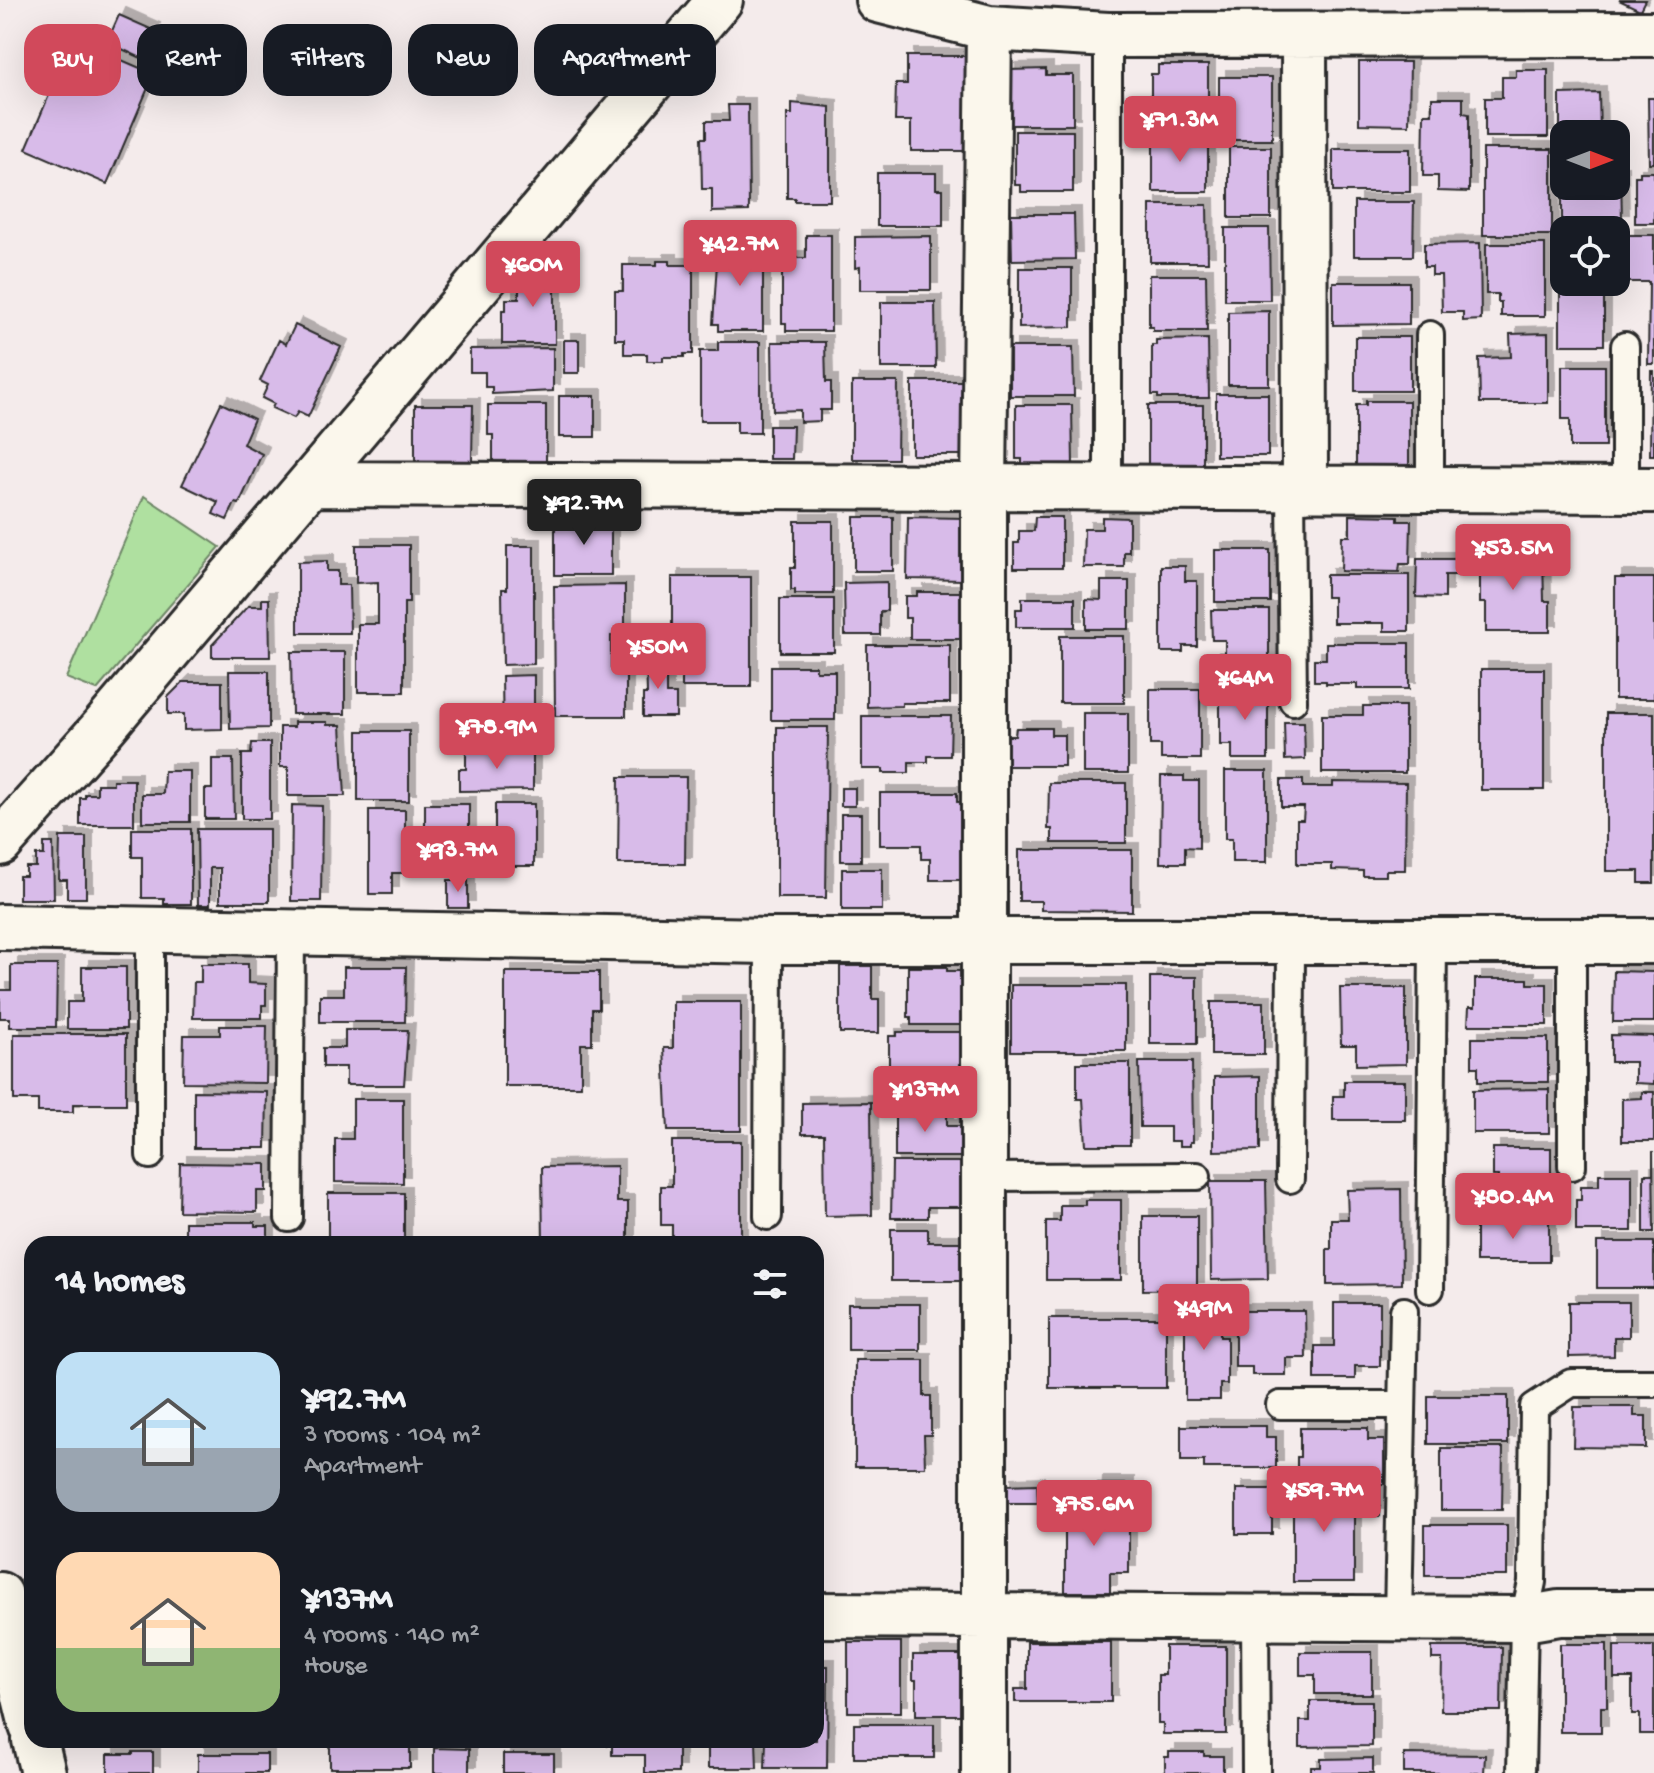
<!DOCTYPE html>
<html lang="en">
<head>
<meta charset="utf-8">
<style>
  :root { --surface:#171b24; --page:#242831; --text:#f1f3f6; --muted:#9ea1a6; --accent:#d1495b }
  body { margin:0; font-family:"Gochi Hand",sans-serif; background:var(--page); color:var(--text); height:100vh; display:flex; flex-direction:column; font-size:30px; white-space:nowrap }
  * { box-sizing:border-box; margin:0 }
  p { font-size:26px; color:var(--muted) }
  .icon { flex:none; width:44px; height:44px; fill:none; stroke:currentColor; stroke-width:2; stroke-linecap:round; stroke-linejoin:round }
  .map { position:relative; flex:1; overflow:hidden }
  .side { position:absolute; left:24px; top:1236px; width:800px; height:512px; display:flex; flex-direction:column; background:var(--surface); border-radius:24px; box-shadow:0 8px 32px #0002 }
  .side>* { flex:none }
  .guide { position:absolute; left:24px; top:24px; width:800px; height:72px; display:flex; gap:16px }
  .needle { width:52px; rotate:90deg }
  .tools { position:absolute; left:1550px; top:120px; display:grid; gap:16px }
  .tools a { display:grid; place-items:center; width:80px; height:80px; border-radius:16px; background:var(--surface); box-shadow:0 8px 32px #0002; font-size:40px }
  .price { position:absolute; translate:-50% -68px; padding:0 18px; border-radius:8px; background:var(--accent); color:#fff; font-size:26px; line-height:52px; filter:drop-shadow(0 2px 4px #0008) }
  .price::after { content:''; position:absolute; left:50%; top:48px; width:24px; height:18px; margin-left:-12px; background:inherit; clip-path:polygon(0 0,100% 0,50% 100%) }
  .price.current { background:#222; color:#fff }
  ul { padding:0; list-style:none }
  li { display:flex; align-items:center; gap:24px; height:200px; padding:0 32px }
  li span { display:grid; place-items:center; flex:none; width:224px; height:160px; border-radius:24px; color:#555 }
  li>.icon { margin-inline-start:auto }
  span .icon { width:96px; height:96px; fill:#fffc; stroke-width:1 }
  li b { font-size:34px }
  h2 { display:flex; justify-content:space-between; align-items:center; height:96px; padding:0 32px; font-size:34px }
  .tag { padding:0 28px; border-radius:24px; background:var(--surface); box-shadow:0 8px 32px #0002; font-size:28px; line-height:72px }
  .tag.current { background:var(--accent); color:#fff }
  .map>svg:first-child { display:block }
</style>
</head>
<body>
<div class="map">
<svg width="1654" height="1773" viewBox="0 0 1654 1773">
  <defs>
    <filter id="shadow"><feDropShadow dx="7" dy="-7" stdDeviation="0" flood-color="#0004"/></filter>
  </defs>
  <rect width="100%" height="100%" fill="#f4ebeb"/>
  <filter id="ink" filterUnits="userSpaceOnUse"><feTurbulence type="fractalNoise" baseFrequency=".0125" numOctaves="2"/><feDisplacementMap in="SourceGraphic" scale="16" xChannelSelector="R" yChannelSelector="G"/><feConvolveMatrix kernelMatrix="1 2 1 2 8 2 1 2 1" color-interpolation-filters="sRGB"/></filter>
  <g filter="url(#ink)">
    <path fill="#afe0a0" stroke="#6d8666" stroke-width="2" d="M144 496 220 547 97 690 66 678Z"/>
    <path fill="#d8bbe9" stroke="#2b2b2b" stroke-width="2" filter="url(#shadow)" d="M1619 0H1645L1640 10Z
      M119 15 153 30 141 58 107 42Z
      M73 39 154 74 107 184 26 149Z
      M907 56H966V151H911V121H895L896 84H907Z
      M1359 62H1410L1409 125 1359 124Z
      M1158 65H1208V126H1151V74H1158Z
      M1046 69V75H1073V125H1009V70Z
      M1516 70H1548V137H1485V98H1502V77H1516Z
      M1219 77H1272V140H1219Z
      M1599 93 1600 134H1564V163H1560V94Z
      M1432 98H1463V113L1469 114V192L1438 191V176H1423L1424 114H1432Z
      M1648 98H1654V163H1649Z
      M792 103 830 107V201H795V198H787V114H792Z
      M728 105H748L749 211 712 212V189H702L701 138H706V121H729Z
      M1015 131H1073V192H1021V185H1015Z
      M1153 137H1208V192H1153Z
      M1229 147H1271V218H1229Z
      M1333 149H1410V192H1333Z
      M1483 149H1552V235H1483Z
      M1640 172H1654V223H1635V176H1640Z
      M877 173H936V189H943V226H877Z
      M1616 173H1621L1622 221H1562V174H1564V186H1616Z
      M1354 202H1414L1413 256H1354Z
      M1150 205H1207L1208 262H1150Z
      M1011 214H1074L1075 259 1012 260Z
      M1225 228H1269L1270 300H1225Z
      M806 235H831V331H786V323H782V269H786V258H806Z
      M1628 235H1654V364H1648L1649 282H1628Z
      M931 236V290H860V267L855 268V237Z
      M729 240H763V331H718V324H713L717 263H729Z
      M1480 243 1481 320 1463 321V312H1442L1441 275H1432V267H1424V244Z
      M1486 244H1545V316H1501V302H1498V294H1486Z
      M555 251V344H502V310H506V299H519V285H530V273Z
      M657 261H670V265H693V354H684V357H663V361H647V354H624V339H615V291H623V265H657Z
      M1019 268H1072V327L1019 328Z
      M1149 275H1206L1207 331H1153V327H1149Z
      M1333 282H1409V324L1333 325Z
      M1560 282H1604V345H1560Z
      M881 302H935L936 368H881Z
      M1269 311V385H1228V312Z
      M295 325 341 347 308 417 298 412 294 418 272 408 274 404 262 398 268 385 260 381 279 340 286 344Z
      M1548 333V403H1480L1479 358 1511 357 1510 334Z
      M1355 337H1410V391H1355Z
      M1208 339 1209 398H1158V395H1152V345H1156V340Z
      M564 340H579V373H564Z
      M718 342H760V433H737V421H700V351H718Z
      M772 342H825L826 382H831V410H820V421L800 422V410L773 411Z
      M1010 347H1073L1074 396H1010Z
      M553 348V391L492 394V387H485V372H470V349Z
      M1562 366H1605V447H1570V419H1562Z
      M1651 371H1654V455H1650Z
      M912 381H965V455H912Z
      M852 382H898L897 459H852Z
      M1216 394H1268V456H1216Z
      M559 396H595V437H559Z
      M1366 401H1409V470H1356V405H1366Z
      M221 403 254 419 243 444 262 454 239 504 235 503 227 520 213 514 218 502 182 485Z
      M415 405H473L472 461H464V466H415Z
      M488 405H546V462H493V435H488Z
      M1016 405H1072L1073 466H1022V459H1016Z
      M1148 405H1203V466H1148Z
      M769 426H793L792 459H769Z
      M577 515H611V575H555V526H577Z
      M1350 515 1398 516V521H1411L1410 564H1400L1399 572 1341 571 1342 536H1350Z
      M854 517H893V571H854Z
      M908 517 966 518 965 580 907 579Z
      M1035 517H1062V568H1014V543H1019V531H1034Z
      M1102 517 1129 518V552H1124V567H1083L1084 529H1102Z
      M795 521H833V594H795V590H791V568H795Z
      M356 545H409V603H404V692H358V624H378V582L356 583Z
      M507 546H534V664L503 665 502 589H507Z
      M1480 548H1507V555H1543L1544 601H1550V632H1486V603H1480Z
      M1215 550H1270V602H1215Z
      M1417 559H1461V575H1445V598L1416 597Z
      M327 561V571H338V585H349L350 633H298V562Z
      M1161 566H1185V581H1197V646H1183V652H1161Z
      M1326 575H1409V631H1384V623H1333V597H1326Z
      M672 577H751V687H682V660H672Z
      M1615 578H1654V699H1615Z
      M1101 581H1129V629H1086V599L1101 600Z
      M887 582V611L880 612V635H845L844 583Z
      M625 585V636H611V668H626V716H555L554 586Z
      M917 592H960V639H910V618H905V596H917Z
      M1022 598H1075V627H1016V609H1022Z
      M262 599H269L270 657H212V645L248 606H262Z
      M780 599H834V652H780Z
      M1211 610H1269V672H1219V653H1225V640H1212Z
      M1060 636H1124V703H1060Z
      M1326 643H1409V689H1357V684H1326V681H1314V659H1326Z
      M867 645H950V703H902V706L867 707Z
      M291 652H345V714H292Z
      M646 657H666V694H676V717H643V694H647Z
      M771 666H816V671H835V720H771Z
      M1481 669H1544V790H1481Z
      M229 671H269V728L230 729Z
      M534 675V741L503 742 502 676Z
      M183 682H222V729L184 730V714H168V697Z
      M1220 688H1268V759H1232V745H1220Z
      M1150 689H1200V759H1161V745H1150Z
      M1363 706H1405V773H1322V715H1363Z
      M1083 713H1128V773H1083Z
      M1606 713H1654V883H1639V871H1606Z
      M862 716H951L950 756H928V762H909V773H883V769H862Z
      M294 722H327V725H341L345 796H288V767H280V727H294Z
      M1284 722H1304L1305 759 1285 760Z
      M777 727H828L826 898H777Z
      M1016 728H1051V735H1064V766H1008V736H1015Z
      M358 731H409V801H358Z
      M252 743H270V819H242V754H251Z
      M466 750H533V790L459 791V769H466Z
      M212 759H233L234 819H205V789H212Z
      M164 771H190V822H142V794H163Z
      M1225 771H1267V862H1232V839H1225Z
      M1161 776H1184V781H1199V848L1185 847V863H1160Z
      M619 777H686L685 864H618Z
      M113 780H134V825H80V798H85V794H97V784H113Z
      M1281 780H1303V787H1333V782L1406 783 1405 870H1386V876H1363V871L1332 870V864H1297V820H1303L1304 807H1281Z
      M1049 783H1126V843H1052V829H1048Z
      M841 788H855V806H841Z
      M880 793H957V802H966V880H930V859H921V845H880Z
      M425 804H469V864H453V871H425Z
      M495 804H534V866H495Z
      M292 805 322 806 321 901H291Z
      M369 810H405V873H392V894H369Z
      M841 814H861V861H841Z
      M132 829H191V904H164V898H142V857H132Z
      M197 829H269V902H220V868H210V905H198Z
      M60 837H86V898H67V880H59Z
      M44 843H53L54 899H19V876H26V867H36V855H44Z
      M1019 850H1132V911L1041 910V901H1019Z
      M842 869H882V910H842Z
      M448 880H468V908H448Z
      M201 964H248V983L266 984V1005H262V1018H193L194 982H201Z
      M11 965H57L56 1027H10V1018H0V990H11Z
      M840 966H872V999H879V1033H840Z
      M82 967H126V1029H67V1002H82Z
      M344 967H406L405 1022H320V995H344Z
      M908 967H947V971H968L969 1025H911V1017H908Z
      M1614 971 1654 972V1022H1613Z
      M505 972H599V1009H592V1044H581V1086H505Z
      M1150 977H1197V1044H1150Z
      M1475 979H1528V984H1547V1025H1468L1469 1007H1475Z
      M1011 985H1126V1051H1011Z
      M1340 988H1406V1064L1356 1065V1045H1341Z
      M673 1002H741V1131H668L664 1048H673Z
      M1211 1002H1264V1055H1211Z
      M220 1026H267L266 1083 183 1082 184 1035H220Z
      M345 1030H408L404 1085H346V1067H323V1048H345Z
      M897 1032H966V1074H931V1085H889V1036H897Z
      M14 1034H126V1104H73V1112H38V1100H14Z
      M1611 1035 1654 1036V1084L1635 1083V1062H1611Z
      M1472 1038H1548V1082H1478V1067H1472Z
      M1139 1062H1192L1193 1142H1190V1146H1179V1141H1170V1127H1140Z
      M1077 1063H1130V1145H1086L1083 1099H1077Z
      M1260 1076V1150L1214 1151V1077Z
      M1344 1081H1405V1120H1333V1096H1344Z
      M1549 1089V1133H1473V1090Z
      M194 1091 267 1092 266 1148H194Z
      M1642 1092H1654V1141H1622V1099L1642 1098Z
      M353 1099H403V1183L335 1182V1139H353Z
      M871 1102 872 1215 825 1216 824 1134H802V1103Z
      M895 1103H922V1113H947V1126H961V1157H895Z
      M672 1141H741V1244H672V1225H661V1186H672Z
      M1493 1148H1551V1210H1498V1176H1493Z
      M1653 1151 1654 1232H1644V1174H1653Z
      M892 1162H962V1207H928V1218H891Z
      M180 1163 266 1164V1191H257V1212L179 1211Z
      M617 1166V1202H628V1244H543L542 1167Z
      M1599 1174H1632V1231H1576V1200H1581V1186H1599Z
      M1210 1181H1266L1268 1279 1211 1280Z
      M1401 1189 1402 1284 1327 1285V1249H1331V1219H1348L1347 1190Z
      M328 1193H404V1244H321V1242H328Z
      M1085 1200H1121V1280H1046V1221H1060V1205H1085Z
      M1143 1216H1197V1289L1143 1290Z
      M1549 1220V1262H1476V1221Z
      M185 1222H255V1226H268V1244H185Z
      M891 1229H928V1242H965V1281H891Z
      M1597 1242H1654V1288H1597Z
      M1185 1302H1220V1337H1227V1384H1220V1400H1185Z
      M1569 1302H1629V1337H1614V1356L1569 1357Z
      M1334 1303H1380V1366H1355V1379H1315V1346H1334Z
      M848 1304H920V1350H848Z
      M1235 1311H1305L1306 1358H1286V1375H1252V1367H1235Z
      M1049 1318H1166V1388H1049Z
      M855 1360H924V1396H931V1435H924L925 1467H855Z
      M1428 1396H1508V1444H1428Z
      M1574 1407H1634V1416H1646V1448L1573 1447Z
      M1181 1426H1266V1437H1276V1468H1204V1461H1181Z
      M1300 1428H1368V1440H1384V1484H1368V1472H1358V1480H1331V1476H1300V1468H1297V1457H1300Z
      M1441 1448H1503L1502 1510H1441Z
      M1037 1484 1038 1503H1005V1485Z
      M1096 1484H1127V1502H1095Z
      M1297 1486H1354V1582H1293V1489H1297Z
      M1236 1489H1272V1534H1236Z
      M1364 1490H1380V1516H1364Z
      M1065 1506H1121V1527H1129V1573H1110V1592H1065Z
      M1425 1525H1507V1576H1425Z
      M848 1642H901V1712H848Z
      M1027 1642H1111V1702H1015V1689H1027Z
      M1560 1644H1607V1707H1601V1732H1560Z
      M1165 1646H1226V1734H1163V1723H1158V1675H1165Z
      M1614 1646H1654V1734H1640V1714H1632V1678H1614Z
      M1432 1647H1502L1501 1711H1441L1442 1659H1432Z
      M1300 1652H1372V1694H1315V1675H1300Z
      M913 1655H961V1715H916V1680H913Z
      M816 1666H828L827 1768H765L766 1740H816Z
      M1310 1701H1372V1746L1300 1747V1721H1310Z
      M854 1724H934V1758H854Z
      M198 1740H267V1745H197Z
      M321 1740H410V1768H330V1743H321Z
      M607 1740H678V1773H645V1755H612V1745H607Z
      M708 1740H756L757 1768H708Z
      M434 1748 469 1749V1773H434Z
      M133 1752H153V1773H108V1754H133Z
      M1169 1752H1204V1756H1223V1773H1165V1757H1169Z
      M198 1754H267V1773H198Z
      M503 1754H554V1773H503Z
      M1404 1754 1485 1755 1484 1773H1404Z
      M1373 1758V1773H1311V1767H1321V1759Z"/>
    <g fill="none" stroke-linecap="round" stroke-linejoin="round">
      <defs>
        <path id="service" d="M1430 335V489
          M1625 346V490
          M1108 488V35
          M1291 489 1293 701
          M150 929V1155
          M1572 941V1166
          M984 1177 1197 1176
          M1290 1179 1291 941
          M768 1216 769 941
          M289 1218 291 932
          M1430 1289 1433 941
          M1280 1405H1402
          M1255 1617 1256 1773
          M1398 1619 1404 1311
          M1521 1773 1524 1619 1532 1582 1534 1407 1571 1383H1654"/>
        <path id="minor" d="M878 0 989 28 1108 35 1654 34
          M1304 35 1305 489
          M310 484 1654 490
          M0 843 102 729 720 0
          M0 927 769 941H1654
          M0 1595 32 1726
          M816 1615 1524 1619 1559 1613H1654
          M35 1740 43 1773
          M984 1773V488L989 28"/>
      </defs>
      <use href="#service" stroke="#2b2b2b" stroke-width="32"/>
      <use href="#minor" stroke="#2b2b2b" stroke-width="50"/>
      <use href="#service" stroke="#fbf7ec" stroke-width="26"/>
      <use href="#minor" stroke="#fbf7ec" stroke-width="44"/>
    </g>
  </g>
</svg>
<div class="tools">
<a><svg class="needle" viewBox="-14 -14 28 28"><path d="M0-13l5 13h-10z" fill="#e53935"/><path d="M0 13l5-13h-10z" fill="#9ea1a6"/></svg></a>
<a><svg class="icon" aria-label="locate" viewBox="0 0 24 24"><circle cx="12" cy="12" r="6"/><path d="M12 2v4M12 18v4M2 12h4M18 12h4"/></svg></a>
</div>
<b class="price" style="left:1180px;top:164px">¥71.3M</b>
<b class="price" style="left:740px;top:288px">¥42.7M</b>
<b class="price" style="left:533px;top:309px">¥60M</b>
<b class="price current" style="left:584px;top:547px">¥92.7M</b>
<b class="price" style="left:1513px;top:592px">¥53.5M</b>
<b class="price" style="left:658px;top:691px">¥50M</b>
<b class="price" style="left:1245px;top:722px">¥64M</b>
<b class="price" style="left:497px;top:771px">¥78.9M</b>
<b class="price" style="left:458px;top:894px">¥93.7M</b>
<b class="price" style="left:925px;top:1134px">¥137M</b>
<b class="price" style="left:1513px;top:1241px">¥80.4M</b>
<b class="price" style="left:1204px;top:1352px">¥49M</b>
<b class="price" style="left:1324px;top:1534px">¥59.7M</b>
<b class="price" style="left:1094px;top:1548px">¥75.6M</b>
<div class="guide">
<a class="tag current">Buy</a>
<a class="tag">Rent</a>
<a class="tag">Filters</a>
<a class="tag">New</a>
<a class="tag">Apartment</a>
</div>
<section class="side">
<h2>14 homes<svg class="icon" aria-label="filters" viewBox="0 0 24 24"><path d="M4 7h16M4 17h16"/><circle cx="9" cy="7" r="2"/><circle cx="15" cy="17" r="2"/></svg></h2>
<ul>
<li><span style="background:linear-gradient(#bfe0f5 60%,#9aa5b1 0)"><svg class="icon" aria-label="home" viewBox="0 0 24 24"><path d="M3 11l9-7 9 7M6 9v11h12V9"/></svg></span><div><b>¥92.7M</b><p>3 rooms · 104 m²</p><p>Apartment</p></div></li>
<li><span style="background:linear-gradient(#ffd9b3 60%,#8fb573 0)"><svg class="icon" aria-label="home" viewBox="0 0 24 24"><path d="M3 11l9-7 9 7M6 9v11h12V9"/></svg></span><div><b>¥137M</b><p>4 rooms · 140 m²</p><p>House</p></div></li>
</ul>
</section>
</div>
</body>
</html>
